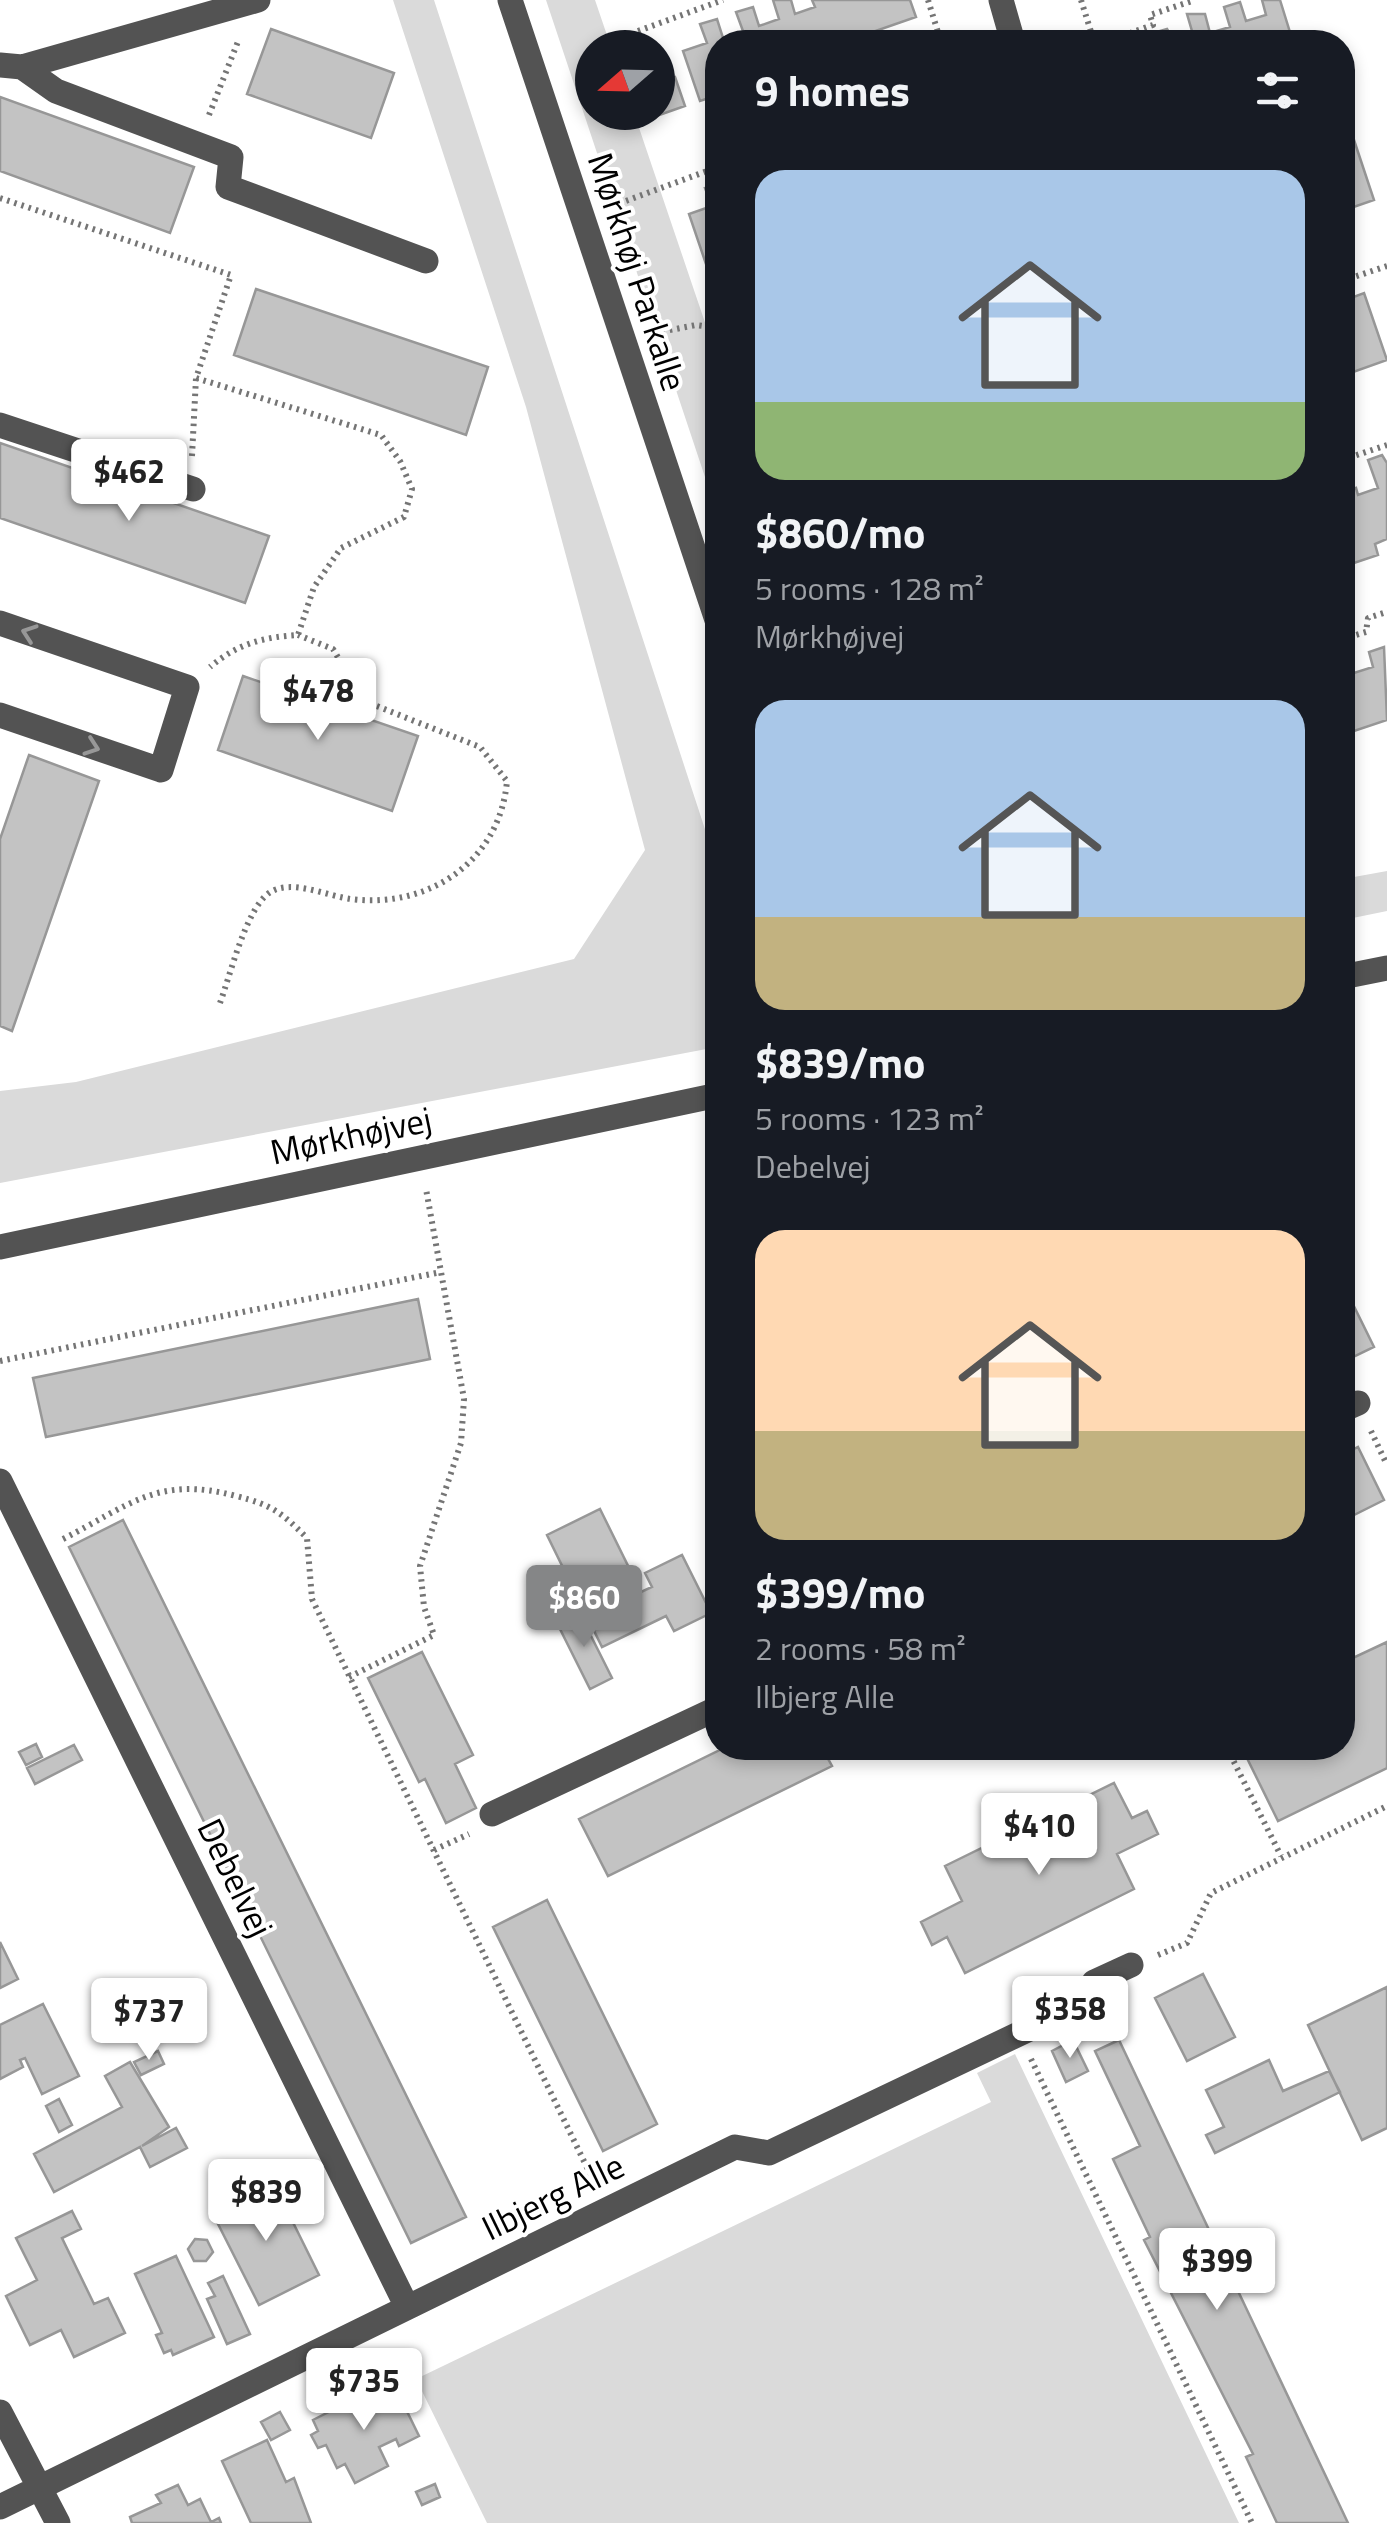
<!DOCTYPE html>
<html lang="en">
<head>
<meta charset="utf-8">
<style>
  :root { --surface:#171b24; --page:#242831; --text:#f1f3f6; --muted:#9ea1a6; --accent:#858687 }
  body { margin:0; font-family:"Titillium Web",sans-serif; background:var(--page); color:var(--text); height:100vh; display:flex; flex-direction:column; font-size:38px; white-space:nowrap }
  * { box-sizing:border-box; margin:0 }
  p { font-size:32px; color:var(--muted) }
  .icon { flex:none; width:55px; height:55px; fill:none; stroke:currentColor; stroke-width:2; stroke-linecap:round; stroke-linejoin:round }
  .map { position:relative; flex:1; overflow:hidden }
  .sheet { position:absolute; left:705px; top:30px; width:650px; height:1730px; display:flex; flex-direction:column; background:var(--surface); border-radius:40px; box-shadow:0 5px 15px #0003 }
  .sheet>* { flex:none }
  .needle { width:65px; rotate:250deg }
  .tools { position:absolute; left:575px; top:30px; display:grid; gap:20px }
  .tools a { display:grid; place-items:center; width:100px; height:100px; border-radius:50%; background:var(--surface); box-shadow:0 5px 15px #0003; font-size:50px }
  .price { position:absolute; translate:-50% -85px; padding:0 22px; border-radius:10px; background:#fff; color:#222; font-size:32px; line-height:65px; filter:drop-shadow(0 2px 5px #0008) }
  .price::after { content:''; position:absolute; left:50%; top:60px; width:30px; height:22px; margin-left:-15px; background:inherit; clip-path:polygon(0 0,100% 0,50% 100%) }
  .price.on { background:var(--accent); color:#fff }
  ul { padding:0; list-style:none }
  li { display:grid; align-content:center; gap:20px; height:530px; padding:0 50px }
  li span { display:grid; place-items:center; height:310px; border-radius:30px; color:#555 }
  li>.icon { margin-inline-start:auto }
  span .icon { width:180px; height:180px; fill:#fffc; stroke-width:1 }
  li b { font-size:42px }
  h2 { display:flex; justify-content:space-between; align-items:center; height:120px; padding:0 50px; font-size:42px }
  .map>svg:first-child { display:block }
</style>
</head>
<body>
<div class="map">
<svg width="1387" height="2523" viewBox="0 0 1387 2523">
  <rect width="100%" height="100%" fill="#fff"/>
  <path fill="#dadada" d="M393 0H434L717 866V1047L0 1183V1091L76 1082 574 959 645 850 526 407Z
    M546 0H595L611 47 592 48V112L634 113 717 358V513Z
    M1387 871V911L1343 920V879Z
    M1015 2054 1239 2523H487L416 2379 991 2102 977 2073Z"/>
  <path fill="#c3c3c3" stroke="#979797" stroke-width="2.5" d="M773 0H791L795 14 815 7 812 0H910L916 17 844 42H718V95L700 101 683 51 707 43 700 24 717 19 723 38 743 31 736 12 753 7 759 26 779 19Z
    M1262 0H1280L1293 42H1180L1194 38 1187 14H1205L1210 33 1230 27 1224 7 1240 2 1246 21 1266 15Z
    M271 29 394 73 371 138 247 94Z
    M1167 29 1175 42H1156L1153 33Z
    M675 77 685 106 642 121 640 112H658V83Z
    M0 97 194 167 170 233 0 171Z
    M1351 131 1374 200 1342 211V134Z
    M718 184V261L706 264 689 214 712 206 705 188Z
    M256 289 488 367 466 435 234 355Z
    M1364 293 1387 360 1342 376V320L1353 316 1348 299Z
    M0 443 269 536 245 603 0 518Z
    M1382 455 1387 463V539L1375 544 1378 555 1342 567V493L1356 488 1358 495 1378 488 1368 460Z
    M1384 647 1387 720 1342 735V657L1348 656 1354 673 1373 667 1369 652Z
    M243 676 418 736 392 811 218 750Z
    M29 755 99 781 12 1031 0 1026V839Z
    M1342 1282 1374 1347 1345 1361 1342 1356Z
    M418 1299 430 1359 46 1437 33 1378Z
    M1358 1447 1384 1500 1342 1521V1455Z
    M600 1509 641 1592 652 1587 645 1573 682 1555 711 1613 674 1631 666 1616 602 1647 547 1535Z
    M123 1520 466 2217 411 2243 69 1547Z
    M578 1610 612 1678 590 1689 556 1621Z
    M1387 1642V1768L1278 1821 1242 1748H1342V1663Z
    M422 1652 473 1755 455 1764 476 1808 446 1823 425 1779 419 1782 368 1678Z
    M36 1744 42 1757 26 1765 19 1752Z
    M74 1745 82 1760 35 1784 27 1768Z
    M724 1748H841L826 1755 832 1766 608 1876 579 1819Z
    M1114 1783 1132 1818 1147 1811 1158 1834 1117 1854 1134 1889 965 1973 947 1937 932 1945 921 1922 962 1901 945 1866Z
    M547 1900 657 2124 603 2151 493 1927Z
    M0 1942 18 1979 0 1988Z
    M1203 1974 1235 2037 1187 2061 1155 1998Z
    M1387 1987V2128L1362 2140 1308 2025Z
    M43 2004 79 2076 42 2094 25 2058 20 2060 23 2067 0 2079V2025Z
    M1073 2040 1088 2071 1066 2082 1052 2051Z
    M1119 2040 1348 2523H1277L1246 2457 1253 2454 1144 2240 1150 2237 1113 2159 1140 2146 1095 2051Z
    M158 2051 164 2064 141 2075 134 2062Z
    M1269 2060 1283 2091 1329 2071 1340 2092 1215 2153 1206 2135 1224 2127 1206 2090Z
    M130 2062 169 2127 142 2146 176 2128 187 2148 150 2167 140 2147 54 2192 34 2154 122 2107 105 2076Z
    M59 2099 72 2125 59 2132 46 2106Z
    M274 2184 319 2275 259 2305 213 2214Z
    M72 2211 81 2229 62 2238 94 2304 108 2298 125 2333 74 2357 61 2330 30 2345 6 2296 37 2280 16 2238Z
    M195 2239 207 2240 213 2252 206 2261H194L188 2249Z
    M176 2256 214 2337 173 2355 171 2350 164 2353 156 2335 162 2333 135 2274Z
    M223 2276 250 2334 227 2344 207 2299 215 2296 208 2283Z
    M414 2354 419 2368 405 2374 399 2359Z
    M368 2392 373 2401 398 2393 419 2436 399 2446 396 2439 379 2447 388 2466 355 2483 345 2464 337 2468 326 2445 318 2448 311 2435 318 2431 313 2420Z
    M280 2412 290 2430 271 2440 261 2422Z
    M267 2440 286 2482 294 2478 311 2523H251L222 2461Z
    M435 2484 440 2497 422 2505 416 2492Z
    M178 2485 188 2505 200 2499 211 2522 219 2518 221 2523H132L130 2517 161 2503 156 2495Z"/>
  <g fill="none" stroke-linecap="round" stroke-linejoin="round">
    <path stroke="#757575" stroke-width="6" stroke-dasharray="2.5 5" stroke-linecap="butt" d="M928 0 941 42
      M1081 0 1092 35
      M638 31 723 0
      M1059 42 1084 33 1107 41 1153 25 1150 15 1195 0
      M209 115 239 39
      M0 198 231 275 196 378 381 435 400 461 412 489 404 517 341 548 314 587 298 635C263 637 237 644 210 667
      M612 206 718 167
      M1342 281 1387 266
      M655 333 696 325 718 328
      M192 456 196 378
      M1342 460 1387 445
      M1342 639 1366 632 1368 618 1387 612
      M220 1003C230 976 246 909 269 893 290 878 327 896 351 899 429 909 500 861 507 781L480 747 364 701 333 649 298 635
      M0 1361 441 1272
      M1371 1431 1387 1465
      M63 1539C130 1505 158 1475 236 1496 272 1505 281 1512 307 1538L312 1599 595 2184
      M349 1677 434 1635 424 1607 420 1566 461 1443 464 1399 426 1189
      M1227 1748 1281 1856
      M434 1850 469 1834
      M1158 1955 1187 1943 1211 1893 1387 1806
      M1031 2059 1252 2523"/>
    <path stroke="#535353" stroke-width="25" d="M510 0 718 623
      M1001 0 1013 42
      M0 65 22 67 258 0
      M22 67 56 91 231 157 228 187 426 261
      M0 425 193 489
      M0 623 187 687 161 770 0 715
      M1342 977 1387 968
      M0 1247 718 1095
      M1342 1410 1358 1403
      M0 1481 407 2307
      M492 1814 718 1708
      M0 2412 58 2523
      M0 2507 735 2147 769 2153 1086 2002 1094 1982 1131 1965"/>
  </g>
  <defs><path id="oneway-chevron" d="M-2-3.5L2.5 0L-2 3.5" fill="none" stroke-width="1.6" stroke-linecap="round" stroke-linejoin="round" transform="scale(2.5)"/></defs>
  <g stroke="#989898">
    <use href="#oneway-chevron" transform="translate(29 633) rotate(-161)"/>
    <use href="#oneway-chevron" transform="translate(92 747) rotate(19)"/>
  </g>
  <g text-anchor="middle" stroke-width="8" stroke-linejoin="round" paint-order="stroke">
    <g font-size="35" fill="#000" stroke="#fff">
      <text transform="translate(637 272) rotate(72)" y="12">Mørkhøj Parkalle</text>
      <text transform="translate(351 1136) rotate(-12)" y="12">Mørkhøjvej</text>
      <text transform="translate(235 1878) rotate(64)" y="12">Debelvej</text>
      <text transform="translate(553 2197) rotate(-26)" y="12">Ilbjerg Alle</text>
    </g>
  </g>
</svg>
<div class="tools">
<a><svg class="needle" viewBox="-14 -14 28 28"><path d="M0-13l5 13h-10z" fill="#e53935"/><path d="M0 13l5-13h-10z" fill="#9ea1a6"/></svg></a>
</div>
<b class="price" style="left:129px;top:524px">$462</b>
<b class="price" style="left:318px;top:743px">$478</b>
<b class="price on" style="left:584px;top:1650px">$860</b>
<b class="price" style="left:1039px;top:1878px">$410</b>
<b class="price" style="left:1070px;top:2061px">$358</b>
<b class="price" style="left:149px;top:2063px">$737</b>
<b class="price" style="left:266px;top:2244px">$839</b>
<b class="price" style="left:1217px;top:2313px">$399</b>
<b class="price" style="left:364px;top:2433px">$735</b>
<section class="sheet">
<h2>9 homes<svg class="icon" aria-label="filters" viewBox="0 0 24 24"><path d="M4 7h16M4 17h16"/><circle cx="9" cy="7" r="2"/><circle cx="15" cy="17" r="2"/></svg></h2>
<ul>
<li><span style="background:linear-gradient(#a9c7e8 75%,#8fb573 0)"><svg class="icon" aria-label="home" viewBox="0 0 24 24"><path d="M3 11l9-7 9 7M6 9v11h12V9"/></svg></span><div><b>$860/mo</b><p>5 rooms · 128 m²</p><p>Mørkhøjvej</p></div></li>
<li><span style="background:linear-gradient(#a9c7e8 70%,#c2b280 0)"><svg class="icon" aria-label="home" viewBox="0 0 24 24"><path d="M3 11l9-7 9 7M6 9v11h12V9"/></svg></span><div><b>$839/mo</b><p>5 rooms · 123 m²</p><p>Debelvej</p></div></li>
<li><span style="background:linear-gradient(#ffd9b3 65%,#c2b280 0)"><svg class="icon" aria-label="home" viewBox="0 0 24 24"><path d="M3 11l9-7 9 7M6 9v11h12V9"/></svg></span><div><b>$399/mo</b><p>2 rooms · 58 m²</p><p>Ilbjerg Alle</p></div></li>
</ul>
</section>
</div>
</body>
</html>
